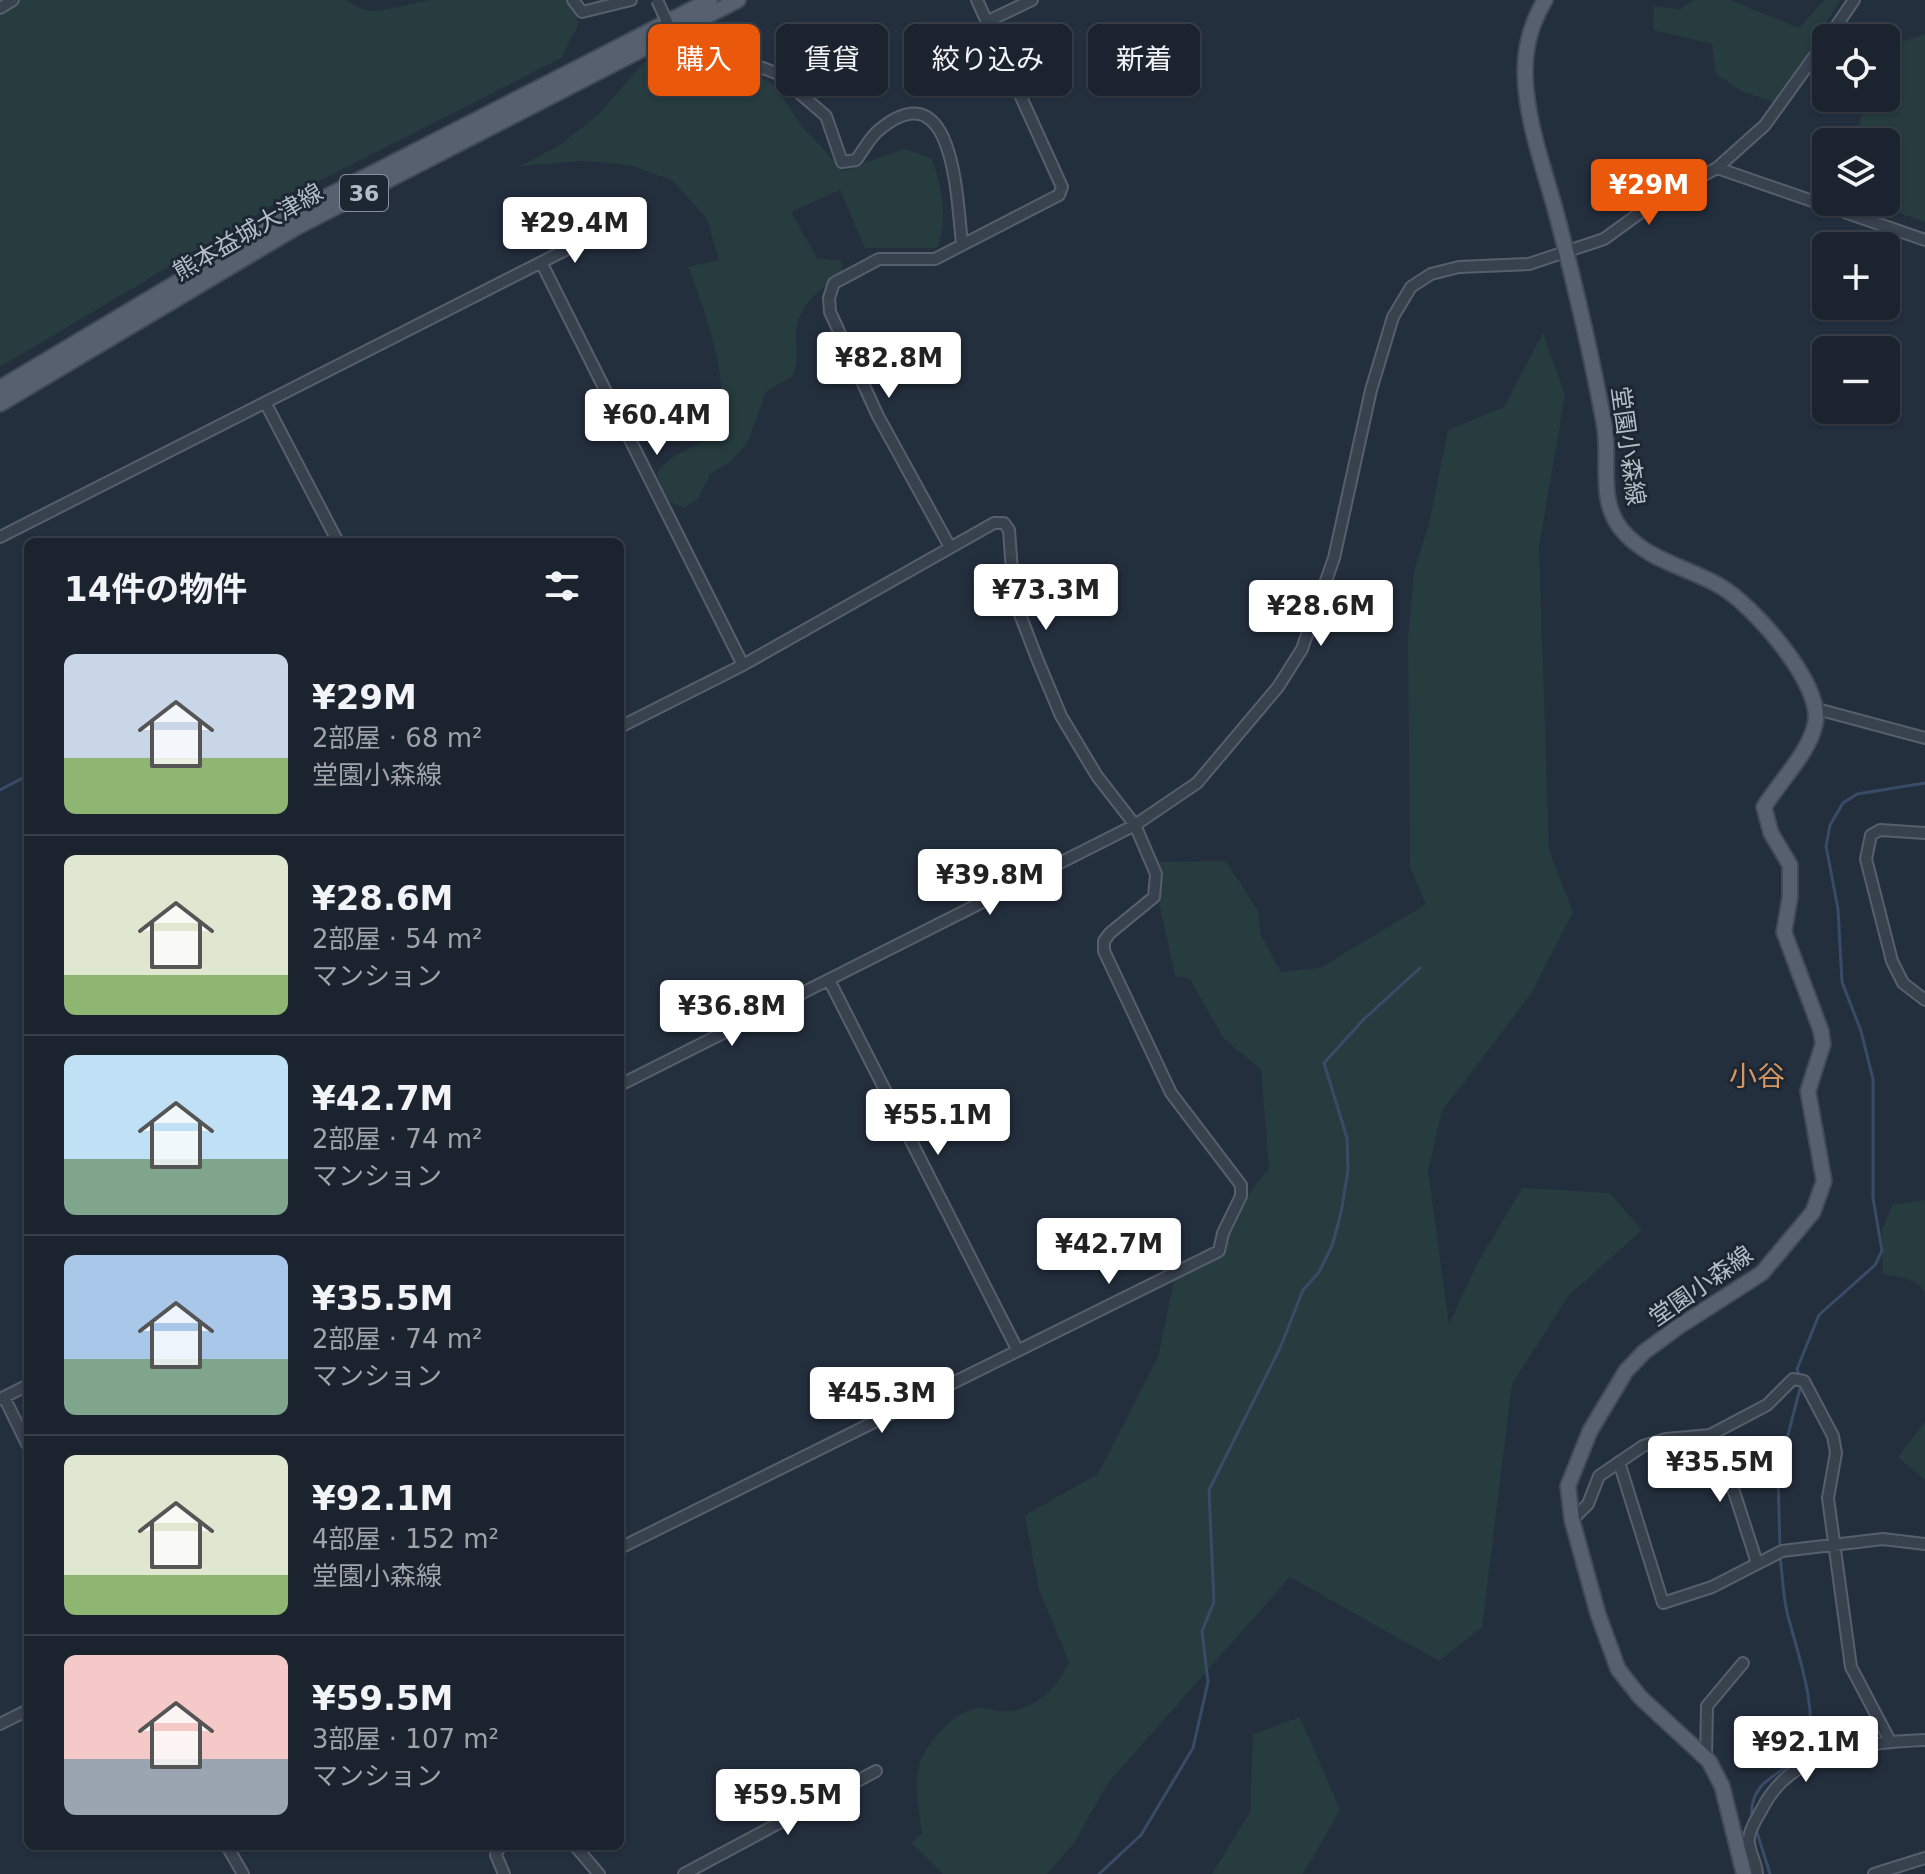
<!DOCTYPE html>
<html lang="ja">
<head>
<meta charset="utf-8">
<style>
  :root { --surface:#1b232e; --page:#282f3a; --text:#f1f3f6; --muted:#a0a4aa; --line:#39404a; --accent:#ea580c }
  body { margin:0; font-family:"DejaVu Sans","Noto Sans JP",sans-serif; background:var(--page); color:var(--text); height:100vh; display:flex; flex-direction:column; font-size:30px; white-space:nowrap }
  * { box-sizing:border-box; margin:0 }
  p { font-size:26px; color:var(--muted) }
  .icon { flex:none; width:44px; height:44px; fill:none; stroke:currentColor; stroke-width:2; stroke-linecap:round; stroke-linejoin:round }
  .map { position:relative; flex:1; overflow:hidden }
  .details { position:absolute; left:24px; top:538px; width:600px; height:1312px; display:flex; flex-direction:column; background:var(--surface); border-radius:12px; box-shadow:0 2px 6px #0004,0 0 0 2px var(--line) }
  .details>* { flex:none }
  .guide { position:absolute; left:648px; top:24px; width:760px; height:72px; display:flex; gap:16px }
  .controls { position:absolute; left:1812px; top:24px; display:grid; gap:16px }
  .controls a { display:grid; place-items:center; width:88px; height:88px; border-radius:12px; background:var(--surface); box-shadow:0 2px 6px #0004,0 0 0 2px var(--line); font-size:40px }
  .price { position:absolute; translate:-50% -68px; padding:0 18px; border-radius:8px; background:#fff; color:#222; font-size:26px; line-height:52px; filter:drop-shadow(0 2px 4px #0008) }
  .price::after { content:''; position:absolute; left:50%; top:48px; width:24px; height:18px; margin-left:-12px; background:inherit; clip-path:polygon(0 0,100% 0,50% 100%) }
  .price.current { background:var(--accent); color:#fff }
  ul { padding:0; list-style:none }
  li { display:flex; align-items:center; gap:24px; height:200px; padding:0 40px }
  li+li { border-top:2px solid var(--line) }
  li span { display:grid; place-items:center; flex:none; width:224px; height:160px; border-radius:12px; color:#555 }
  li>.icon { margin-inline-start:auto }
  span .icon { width:96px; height:96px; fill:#fffc; stroke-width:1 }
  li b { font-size:34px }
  h2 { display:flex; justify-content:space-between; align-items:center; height:96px; padding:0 40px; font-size:34px }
  .chip { padding:0 28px; border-radius:12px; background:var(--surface); box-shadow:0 2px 6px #0004,0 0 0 2px var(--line); font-size:28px; line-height:72px }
  .chip.current { background:var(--accent); color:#fff }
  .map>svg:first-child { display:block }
</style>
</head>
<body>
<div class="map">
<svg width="1925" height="1874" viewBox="0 0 1925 1874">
  <rect width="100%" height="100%" fill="#242f3e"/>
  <path fill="#263c3f" d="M0 0H346L364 10 379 11 430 0H568L579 23 561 58 276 203 0 367Z
    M1694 0H1730L1799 28 1824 0H1840L1777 103 1741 91 1716 74 1712 44 1653 30 1654 6 1680 9Z
    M1925 34V222L1868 202H1886V142H1853L1868 98H1886V47Z
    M672 52 684 63H735L775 86 801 125 843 171 904 149 931 158C943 187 948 219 937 248H865L840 190 791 212 817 258 841 261 843 273C824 287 802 301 797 326 794 346 801 354 793 376L766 392 747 444 731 461 710 474 698 499 685 508 666 500 657 474C671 449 699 452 714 429 737 394 702 302 688 267L719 260 707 219 673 181 630 165 583 161 520 166 560 145 600 113 644 62Z
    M1543 333 1565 395 1539 547 1549 850 1573 912 1531 994 1442 1111 1428 1171 1449 1324 1476 1266 1522 1188 1610 1193 1642 1230 1568 1296 1512 1384 1482 1627 1439 1661 1290 1577 1108 1783 1074 1843 1047 1874H943L912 1843 922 1834C920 1813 913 1787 919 1766 926 1743 951 1715 973 1709 985 1706 998 1713 1010 1711 1039 1707 1058 1686 1069 1662L1039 1590 1025 1515 1098 1474 1158 1357 1175 1276 1222 1256C1231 1220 1244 1197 1269 1169L1261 1069 1224 1039 1190 979 1175 976 1158 897 1161 877 1158 862 1226 861 1258 911 1261 936 1281 972 1320 968 1426 904 1410 867 1408 639 1414 571 1429 524 1448 430 1504 407Z
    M1925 1200V1293C1917 1278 1899 1277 1883 1274L1882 1231 1892 1205Z
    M1925 1422V1480L1898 1457Z
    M1300 1717 1340 1810 1303 1874H1212L1250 1812 1253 1734Z"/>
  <path fill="#394c67" d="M803 34 812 36 827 60 833 79 823 82 809 66 777 45Z"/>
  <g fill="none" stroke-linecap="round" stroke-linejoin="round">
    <path stroke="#394c67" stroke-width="3" d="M0 790 23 778
      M1800 1378 1797 1369 1819 1315 1875 1265 1882 1251 1873 1198V1079L1861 1031 1842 982 1838 909 1826 846 1830 825 1843 803 1857 794 1925 783
      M1780 1550 1778 1473 1801 1385
      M1752 1818C1748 1779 1785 1773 1809 1751 1816 1705 1801 1664 1789 1620 1783 1601 1783 1578 1780 1557
      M1756 1829 1770 1874
      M1099 1874 1141 1835 1193 1748 1208 1682 1202 1631 1214 1602 1209 1490 1280 1348 1303 1290 1319 1272 1332 1246 1341 1213 1348 1170 1347 1138 1324 1063 1364 1019 1420 968"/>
    <defs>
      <path id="minor" d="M573 0 582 12 631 0
        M0 8 13 0
        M988 21 1032 0
        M1828 38 1854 0
        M681 52 689 58 730 56 776 73 826 116 842 162 856 160C863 151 870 137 879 130 955 67 957 202 962 244
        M1717 168 1925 240
        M542 264 743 665
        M266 404 338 542
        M0 537 593 236
        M950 547 878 416 830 312 829 298 834 283 879 259H935L1059 195 1062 187 977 0
        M1817 709 1925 738
        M620 727 743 665 994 523H1004L1009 530 1014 599 1038 661 1061 716 1097 776 1135 825 1156 874 1154 897 1110 933 1104 941V951L1171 1093 1241 1185V1196L1223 1233 1219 1251 620 1548
        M1925 833 1880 830 1871 835 1866 859 1892 961 1903 983 1925 1000
        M829 980 1017 1349
        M620 1085 1135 825 1197 783 1278 687 1302 649 1334 558 1371 390 1393 317 1411 287 1431 274 1459 267 1529 264 1604 239 1662 197 1717 168 1765 125 1826 40
        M4 1397 28 1446
        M0 1399 28 1385
        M1710 1435 1729 1476 1757 1563
        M1619 1462 1663 1603 1712 1587 1782 1551 1883 1539 1925 1544
        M1572 1520 1588 1504 1599 1476 1643 1446 1666 1439 1710 1435 1767 1405 1793 1379 1804 1381 1833 1436 1836 1453 1828 1498 1851 1667 1890 1741
        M0 1724 28 1710
        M1706 1758 1707 1706 1743 1663
        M227 1846 243 1874
        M500 1846 496 1855 504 1874
        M575 1846 599 1874
        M684 1874 876 1771
        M1757 1874C1757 1862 1747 1849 1749 1838 1750 1828 1757 1818 1762 1809 1791 1750 1865 1742 1925 1740
        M1874 1874 1925 1858"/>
      <path id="major" d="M1545 0C1526 32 1522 62 1527 98 1532 138 1547 178 1557 216 1575 285 1591 353 1604 423 1611 457 1597 499 1621 529 1646 560 1687 567 1720 586 1753 605 1825 686 1815 725 1808 754 1780 781 1764 807L1771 833 1790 865V897L1784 932 1821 1031 1823 1044 1808 1091 1824 1181 1813 1212 1762 1273 1678 1327 1644 1352 1626 1371 1590 1431 1568 1486 1572 1520 1598 1614 1618 1669 1640 1697 1709 1761 1722 1786 1744 1874
        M0 388 283 219 710 0
        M0 404 297 227 738 0"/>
    </defs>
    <use href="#minor" stroke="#565f6c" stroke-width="14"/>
    <use href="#major" stroke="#414a57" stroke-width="18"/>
    <use href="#minor" stroke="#38414e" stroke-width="10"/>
    <use href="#major" stroke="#56606e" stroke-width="14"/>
    <defs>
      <path id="minor-bridge" d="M657 0 681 52"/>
    </defs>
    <use href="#minor-bridge" stroke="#565f6c" stroke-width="14" stroke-linecap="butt"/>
    <use href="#minor-bridge" stroke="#38414e" stroke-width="10"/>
  </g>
  <g text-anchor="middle" stroke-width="6" stroke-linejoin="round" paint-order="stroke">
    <rect fill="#1d2633" stroke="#878f9c" stroke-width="2" x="340" y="175" width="48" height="36" rx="6"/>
    <g font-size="22" font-weight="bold" fill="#b4bcc9">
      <text x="364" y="201">36</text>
    </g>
    <g font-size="24" fill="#b4bcc9" stroke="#1d2633">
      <text transform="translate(248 232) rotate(-30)" y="8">熊本益城大津線</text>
      <text transform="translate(1628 446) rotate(82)" y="8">堂園小森線</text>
      <text transform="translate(1701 1286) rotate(-35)" y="8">堂園小森線</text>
    </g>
    <g font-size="28" fill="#d59563" stroke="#1d2633">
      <text x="1757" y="1086">小谷</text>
    </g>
  </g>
</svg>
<div class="controls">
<a><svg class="icon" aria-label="locate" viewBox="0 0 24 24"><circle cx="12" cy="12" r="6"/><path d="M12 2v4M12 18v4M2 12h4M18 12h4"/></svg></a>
<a><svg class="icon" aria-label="layers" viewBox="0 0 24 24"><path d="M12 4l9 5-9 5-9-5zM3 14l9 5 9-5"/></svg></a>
<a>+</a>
<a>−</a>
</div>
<b class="price current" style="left:1649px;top:227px">¥29M</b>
<b class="price" style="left:575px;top:265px">¥29.4M</b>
<b class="price" style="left:889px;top:400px">¥82.8M</b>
<b class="price" style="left:657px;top:457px">¥60.4M</b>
<b class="price" style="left:1046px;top:632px">¥73.3M</b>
<b class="price" style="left:1321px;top:648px">¥28.6M</b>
<b class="price" style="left:990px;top:917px">¥39.8M</b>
<b class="price" style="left:732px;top:1048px">¥36.8M</b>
<b class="price" style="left:938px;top:1157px">¥55.1M</b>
<b class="price" style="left:1109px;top:1286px">¥42.7M</b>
<b class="price" style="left:882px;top:1435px">¥45.3M</b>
<b class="price" style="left:1720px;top:1504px">¥35.5M</b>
<b class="price" style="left:1806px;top:1784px">¥92.1M</b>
<b class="price" style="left:788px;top:1837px">¥59.5M</b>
<div class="guide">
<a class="chip current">購入</a>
<a class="chip">賃貸</a>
<a class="chip">絞り込み</a>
<a class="chip">新着</a>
</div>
<section class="details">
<h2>14件の物件<svg class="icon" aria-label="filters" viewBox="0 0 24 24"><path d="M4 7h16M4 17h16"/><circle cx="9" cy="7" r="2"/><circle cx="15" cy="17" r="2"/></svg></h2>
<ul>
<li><span style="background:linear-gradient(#c9d6e8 65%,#8fb573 0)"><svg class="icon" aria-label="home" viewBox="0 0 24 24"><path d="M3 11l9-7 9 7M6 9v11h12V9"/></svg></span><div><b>¥29M</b><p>2部屋 · 68 m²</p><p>堂園小森線</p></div></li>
<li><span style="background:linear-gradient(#dfe7d0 75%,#8fb573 0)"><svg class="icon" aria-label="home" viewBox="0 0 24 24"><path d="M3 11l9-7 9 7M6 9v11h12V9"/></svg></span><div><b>¥28.6M</b><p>2部屋 · 54 m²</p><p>マンション</p></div></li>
<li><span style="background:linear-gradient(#bfe0f5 65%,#7fa58c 0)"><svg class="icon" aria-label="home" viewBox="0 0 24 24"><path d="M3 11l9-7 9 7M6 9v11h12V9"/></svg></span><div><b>¥42.7M</b><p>2部屋 · 74 m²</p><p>マンション</p></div></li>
<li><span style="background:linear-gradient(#a9c7e8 65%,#7fa58c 0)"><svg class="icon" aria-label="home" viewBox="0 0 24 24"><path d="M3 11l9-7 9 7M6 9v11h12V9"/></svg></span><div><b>¥35.5M</b><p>2部屋 · 74 m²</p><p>マンション</p></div></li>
<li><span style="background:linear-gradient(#dfe7d0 75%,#8fb573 0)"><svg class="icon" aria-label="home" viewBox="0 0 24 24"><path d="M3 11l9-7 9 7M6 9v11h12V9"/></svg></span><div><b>¥92.1M</b><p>4部屋 · 152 m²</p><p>堂園小森線</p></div></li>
<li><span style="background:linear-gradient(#f6c9c9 65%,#9aa5b1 0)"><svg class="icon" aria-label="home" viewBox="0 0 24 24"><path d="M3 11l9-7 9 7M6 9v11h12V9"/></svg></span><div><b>¥59.5M</b><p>3部屋 · 107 m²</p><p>マンション</p></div></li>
</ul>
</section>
</div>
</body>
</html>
